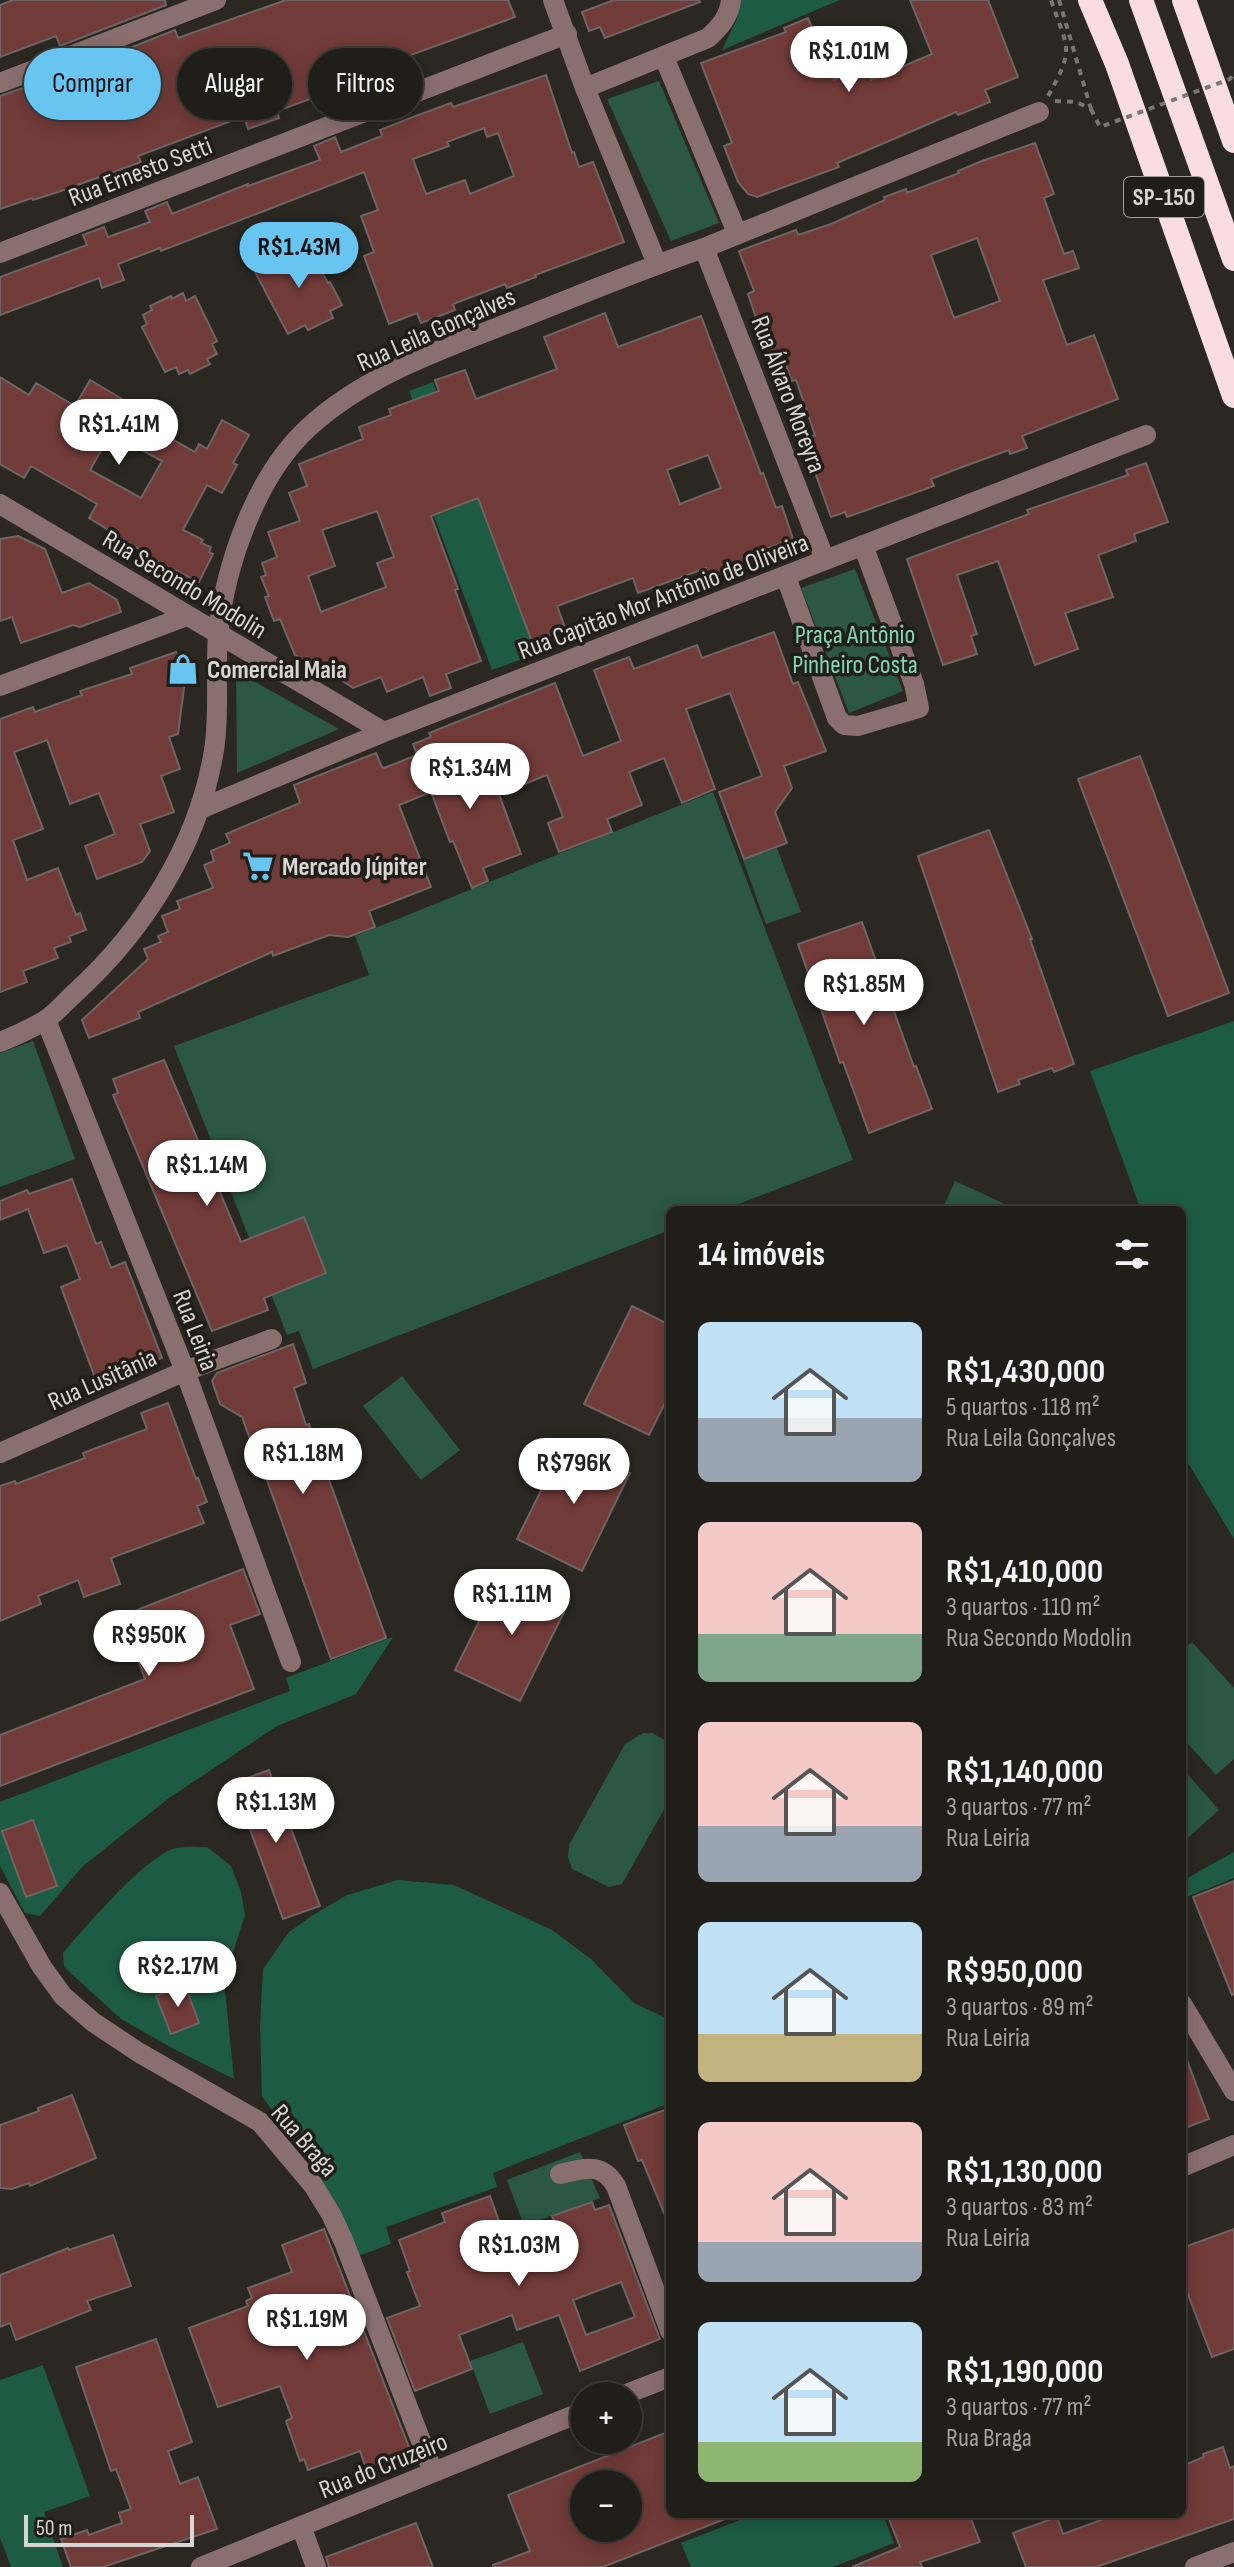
<!DOCTYPE html>
<html lang="pt">
<head>
<meta charset="utf-8">
<style>
  :root { --surface:#201e19; --page:#282722; --text:#f1f3f6; --muted:#a2a2a2; --line:#3d3c38; --accent:#68c4f0 }
  body { margin:0; font-family:"Sofia Sans Condensed",sans-serif; background:var(--page); color:var(--text); height:100vh; display:flex; flex-direction:column; font-size:30px; white-space:nowrap }
  * { box-sizing:border-box; margin:0 }
  p { font-size:26px; color:var(--muted) }
  .icon { flex:none; width:44px; height:44px; fill:none; stroke:currentColor; stroke-width:2; stroke-linecap:round; stroke-linejoin:round }
  .map { position:relative; flex:1; overflow:hidden }
  .details { position:absolute; left:666px; top:1206px; width:520px; height:1312px; display:flex; flex-direction:column; background:var(--surface); border-radius:12px; box-shadow:0 4px 20px #0003,0 0 0 2px var(--line) }
  .details>* { flex:none }
  .banner { position:absolute; left:24px; top:48px; width:522px; height:72px; display:flex; gap:16px }
  .tools { position:absolute; left:570px; top:2382px; display:grid; gap:16px }
  .tools a { display:grid; place-items:center; width:72px; height:72px; border-radius:50%; background:var(--surface); box-shadow:0 4px 20px #0003,0 0 0 2px var(--line); font-size:40px }
  .scale { position:absolute; left:24px; bottom:20px; width:170px; box-sizing:border-box; padding-left:8px; border:4px solid #d8d6d2; border-top:0; font-size:22px; line-height:28px; white-space:nowrap; color:#d8d6d2; -webkit-text-stroke:6px #211e18; paint-order:stroke }
  .price { position:absolute; translate:-50% -68px; padding:0 18px; border-radius:28px; background:#fff; color:#222; font-size:26px; line-height:52px; filter:drop-shadow(0 2px 4px #0008) }
  .price::after { content:''; position:absolute; left:50%; top:48px; width:24px; height:18px; margin-left:-12px; background:inherit; clip-path:polygon(0 0,100% 0,50% 100%) }
  .price.current { background:var(--accent); color:#111 }
  ul { padding:0; list-style:none }
  li { display:flex; align-items:center; gap:24px; height:200px; padding:0 32px }
  li span { display:grid; place-items:center; flex:none; width:224px; height:160px; border-radius:12px; color:#555 }
  li>.icon { margin-inline-start:auto }
  span .icon { width:96px; height:96px; fill:#fffc; stroke-width:1 }
  li b { font-size:34px }
  h2 { display:flex; justify-content:space-between; align-items:center; height:96px; padding:0 32px; font-size:34px }
  .chip { padding:0 28px; border-radius:36px; background:var(--surface); box-shadow:0 4px 20px #0003,0 0 0 2px var(--line); font-size:28px; line-height:72px }
  .chip.current { background:var(--accent); color:#111 }
  .map>svg:first-child { display:block }
</style>
</head>
<body>
<div class="map">
<svg width="1234" height="2567" viewBox="0 0 1234 2567">
  <rect width="100%" height="100%" fill="#2a2821"/>
  <path fill="#2b5744" d="M659 81 719 223 671 241 607 99Z
    M855 569 903 691 849 713 801 588Z
    M236 671 339 729 237 773Z
    M713 792 853 1160 723 1210H670V1230L313 1369 299 1331 287 1335 174 1046 369 975 355 936Z
    M777 848 801 912 766 924 743 860Z
    M33 1041 75 1159 0 1187V1053Z
    M955 1181 1018 1210H942Z
    M402 1376 460 1450 421 1480 363 1406Z
    M1192 1642 1234 1688V1759L1216 1775 1182 1737V1651Z
    M643 1733H652L670 1743V1799L622 1884 609 1887 572 1869 568 1857 569 1845 625 1744Z
    M1182 1768 1219 1810 1182 1843Z
    M580 2152 600 2198 524 2226 507 2180Z
    M523 2342 543 2394 490 2414 470 2361Z"/>
  <path fill="#1d5b44" d="M739 0H840L722 50 737 19Z
    M433 382 536 654 492 670 434 516 453 509 409 391Z
    M1234 1021V1539L1182 1453V1210H1141L1090 1071Z
    M393 1637 356 1694 277 1726 169 1798 83 1866 40 1916 25 1913 0 1866V1802L290 1691 286 1678Z
    M207 1847 231 1866 241 1892 245 1915 224 1980 234 2079 174 2049 121 2019 64 1967 63 1953C85 1928 146 1855 176 1848 186 1846 198 1847 207 1847Z
    M1234 1852V1878L1182 1899V1881Z
    M398 1880 454 1885 552 1930 591 1959 634 2003 670 2020V2103L493 2173 497 2187 386 2227 391 2244 358 2256 339 2207 262 2096 260 2025 263 1969 289 1932 313 1915 347 1895Z
    M43 2365 90 2496 44 2512 63 2567H11L0 2538V2380Z
    M755 2514H883L894 2543 833 2567H691L681 2543Z"/>
  <path fill="#713b39" stroke="#6e6564" stroke-width="2" fill-rule="evenodd" d="M13 0H165L166 5 60 46 56 36 0 57V5Z
    M286 0H508L515 17 383 65 388 78 361 88 359 81 277 111 279 118 248 129 244 116 138 156 141 162 58 192 33 200 32 198 0 209V96L69 72 175 30 178 38Z
    M614 0H699L700 2 605 38 600 27 589 31 582 12Z
    M910 0H988L1018 77 985 90 990 102 958 115 956 112 896 138 837 163 839 167 757 197 748 194 738 182 724 146 732 143 701 63 786 32 784 28 808 18 834 80 866 67 871 80 932 54Z
    M546 75 572 153 574 152 579 167 593 162 624 242 535 275 536 277 507 288 505 284 453 304 455 310 421 323 417 313 389 324 364 256 374 252 361 216 378 210 364 172 161 251 160 248 118 264 124 280 102 288 99 278 0 315V277L87 245 83 235 104 227 108 237 150 222 145 211 167 202 172 214 248 184V186L320 160 314 146 335 137 341 152 382 136 380 130 413 117 451 103 453 107ZM484 128 487 137 498 133 514 176 470 194 465 180 426 194 413 159 449 146 447 142Z
    M1035 143 1054 194 1044 198 1064 254 1073 251 1079 268 1043 280 1067 345 1094 335 1118 399 1022 436 1027 448 1010 454 1009 450 954 470 931 479 934 486 847 517 845 512 831 517 803 439 815 435 796 380 792 381 782 355 770 359 748 294 754 291 739 251 796 230 798 235 831 224 885 200 884 197 906 189 907 193 959 173 958 171 982 161ZM977 238 1000 301 954 318 931 255Z
    M307 245 328 283 330 282 342 305 330 311 333 318 308 330 305 325 288 334 255 272 271 264 269 261Z
    M183 293 186 301 195 296 217 341 212 344 217 354 207 359 210 364 190 374 188 370 179 374 176 367 165 372 142 327 147 324 143 315 152 310 150 306 171 296 172 299Z
    M605 313 618 347 701 316 761 474 763 473 776 508 782 506 793 539 743 557 746 565 710 578 706 568 638 593 633 578 557 606 566 630 532 642 478 498 431 516 458 589 455 590 481 661 446 674 451 688 430 696 423 677 387 692 381 677 353 688 335 676 333 677 295 655 280 619 274 621 265 597 269 596 261 577 266 575 262 563 277 557 268 532 300 521 289 493 307 486 299 464 363 439 359 427 391 415 389 409 439 391 435 380 465 370 476 399 557 369 544 337ZM708 455 721 488 680 504 667 470ZM377 511 394 557 377 563 386 587 321 612 308 576 335 566 322 530Z
    M0 377 29 395 36 383 75 406 90 380 129 403 124 412 195 452 199 444 207 449 222 420 249 435 233 463 237 465 222 493 207 485 183 530 203 540 201 543 211 547 209 552 213 554 199 582 168 567 89 518 97 504 31 466 24 478 0 464ZM111 433 162 461 141 498 90 470Z
    M1146 463 1168 522 1134 534 1136 541 1098 555 1113 597 1065 613 1078 649 1035 665 998 561 957 575 977 634 971 636 977 654 943 665 907 559 1029 514 1027 510 1128 475 1126 470Z
    M18 536 45 549 62 593 89 583 117 600 121 612 80 627 73 625 21 643 12 617 0 621V539Z
    M774 632 793 684 798 682 826 751 784 766 792 788 775 812 787 843 744 859 719 792 762 776 730 693 686 709 715 789 682 803 664 758 629 772 642 805 607 819 612 832 559 852 548 823 563 817 547 775 499 794 521 854 483 868 488 881 472 888 453 841 450 842 431 792 399 805 431 887 369 911 375 927 348 937 329 935 273 956 272 952 138 1012 140 1018 89 1038 82 1020 148 959 144 949 161 942 158 936 168 932 162 916 180 909 177 901 213 888 204 865 214 861 211 851 230 843 226 834 300 803 294 785 376 753 382 767 384 768 417 755 413 744 431 737 429 733 555 683 583 756 621 741 594 670 629 657 634 669 697 645 702 658Z
    M176 652 187 666 178 734 169 737 180 769 161 776 174 812 140 824 150 851 142 862 97 879 85 846 115 834 99 793 70 804 47 740 14 752 43 829 13 840 27 880 58 868 76 915 80 913 86 930 69 936 71 942 54 948 58 958 23 971 27 982 0 992V719L33 707 35 712 82 695 80 691 132 674 130 668Z
    M1140 756 1229 993 1168 1016 1078 779Z
    M989 830 1032 939H1030L1074 1064 1054 1072 1052 1068 1018 1080 1020 1084 998 1092 918 856Z
    M862 922 914 1067 916 1066 932 1109 869 1133 843 1062 840 1063 798 944Z
    M164 1060 241 1242 304 1217 326 1273 264 1298 268 1310 212 1331 113 1095 118 1093 113 1079Z
    M72 1179 96 1244 101 1242 111 1268 125 1262 162 1358 97 1383 61 1287 80 1279 67 1245 44 1253 28 1209 0 1220V1201L27 1190 29 1194Z
    M632 1306 670 1325V1393L649 1435 584 1404Z
    M293 1344 306 1383 294 1388 306 1425 309 1424 386 1638 331 1659 253 1441 251 1442 242 1417 220 1404 212 1381 217 1373Z
    M168 1403 196 1479 198 1478 207 1502 197 1506 204 1523 111 1558 120 1584 84 1597 78 1580 38 1596 41 1604 0 1621V1486L15 1481 16 1484 85 1458 83 1453 147 1429 141 1413Z
    M565 1442 630 1473 582 1571 517 1539Z
    M243 1569 260 1614 230 1625 254 1689 0 1786V1735L145 1679 121 1616Z
    M503 1573 568 1604 520 1701 455 1670Z
    M269 1770 320 1906 283 1919 233 1783Z
    M33 1820 57 1886 26 1897 2 1831Z
    M1234 1881V1994L1232 1995 1193 1897Z
    M185 1985 199 2023 171 2034 156 1996Z
    M1184 2052 1209 2119 1182 2129V2053Z
    M72 2095 96 2158 30 2186 29 2183 12 2189 0 2188V2125L39 2111 38 2108Z
    M670 2108V2225H669L642 2160 638 2161 624 2125Z
    M490 2196 504 2235 510 2233 514 2243 556 2227 552 2216 592 2202 595 2210 609 2205 660 2339 580 2371 559 2315 517 2330 512 2315 459 2335 472 2369 415 2391 387 2318 420 2306 407 2272 410 2271 399 2240 445 2222 442 2213ZM621 2282 635 2317 586 2335 573 2300Z
    M324 2229 414 2460 369 2477 360 2451 308 2470 304 2459 300 2461 286 2421 292 2418 280 2386 218 2407 189 2328 248 2306 246 2301 252 2298 248 2288 292 2272 282 2245Z
    M1234 2229V2349L1212 2357 1182 2279V2248Z
    M113 2235 131 2286 87 2301 91 2310 16 2340 10 2323 0 2327V2275L68 2248 69 2250Z
    M156 2339 192 2442 168 2451 180 2484 198 2477 217 2529 103 2567H71L61 2539 87 2530 89 2535 122 2523 119 2513 131 2509 116 2469 111 2471 76 2367Z
    M670 2431V2514L735 2515 603 2567H493V2565L530 2551 508 2495ZM584 2484H628V2528H584Z
    M1223 2447 1230 2468 1234 2466V2519L1096 2567H1026L1013 2533 1057 2517 1063 2534 1117 2514H1182V2466L1204 2457 1203 2454Z
    M887 2514H969L980 2542 920 2562 922 2567H852L900 2547Z
    M416 2523 433 2567H329L326 2557Z"/>
  <g fill="none" stroke-linecap="round" stroke-linejoin="round">
    <path stroke="#797771" stroke-width="4" stroke-dasharray="6 6" stroke-linecap="butt" d="M1059 0 1091 109
      M1048 96C1075 48 1068 50 1051 0
      M1055 101 1076 102 1091 109"/>
    <path stroke="#8a6f6f" stroke-width="20" d="M553 0 585 88 657 264
      M664 57 737 233
      M0 83 216 0
      M585 88 708 38C720 27 729 17 731 0
      M704 248 825 560
      M0 253 567 34
      M0 504 384 732
      M786 577 837 718 844 725 858 726 919 708 914 684 863 545
      M0 686 187 616
      M200 809 384 732 1146 435
      M46 1020 185 1371 291 1662
      M0 1042C15 1036 30 1029 44 1021 55 1014 65 1002 75 993 144 930 199 844 214 750 220 713 215 673 218 635 225 565 256 476 308 428 365 375 441 350 511 322 575 297 639 270 704 248L1039 112
      M0 1453 185 1371 272 1339
      M0 1893 42 1967 63 1996 93 2022 138 2052 260 2122 313 2185 331 2214 344 2242 433 2472
      M1182 2004 1234 2091
      M1182 2167 1234 2145
      M560 2174C584 2169 601 2161 616 2186L670 2331
      M621 2396 670 2377
      M301 2526 316 2567
      M201 2567 584 2411
      M1195 2567 1234 2552"/>
    <path stroke="#fadedf" stroke-width="24" d="M1090 0 1117 64 1234 396
      M1141 0 1234 259
      M1184 0 1234 141"/>
    <path stroke="#797771" stroke-width="4" stroke-dasharray="6 6" stroke-linecap="butt" d="M1091 109 1100 127 1230 79 1234 73"/>
  </g>
  <defs>
    <symbol id="shop-bare" viewBox="-9 -9 18 18"><path d="M-5-2.5h2.3a2.7 3.5 0 0 1 5.4 0H5L5.5 6h-11ZM-1.5-2.5h3a1.5 2.3 0 0 0-3 0Z" fill="#68c4f0" stroke="#211e18" stroke-width="2.5" paint-order="stroke"/></symbol>
    <symbol id="supermarket-bare" viewBox="-9 -9 18 18"><path d="M-6-5.5h2.5l.6 2H6L4.5 2H-2.5L-4.4-4H-6ZM-1.5 3.2a1.3 1.3 0 1 0 .1 0ZM3 3.2a1.3 1.3 0 1 0 .1 0Z" fill="#68c4f0" stroke="#211e18" stroke-width="2.5" paint-order="stroke"/></symbol>
  </defs>
  <g fill-rule="evenodd">
    <use href="#shop-bare" x="161" y="647" width="44" height="44"/>
    <use href="#supermarket-bare" x="236" y="844" width="44" height="44"/>
  </g>
  <g text-anchor="middle" stroke-width="7" stroke-linejoin="round" paint-order="stroke">
    <rect fill="#211e18" stroke="#a19f9a" stroke-width="2" x="1124" y="177" width="80" height="40" rx="6"/>
    <g font-size="24" font-weight="bold" fill="#d8d6d2">
      <text x="1164" y="205">SP-150</text>
    </g>
    <g font-size="26" fill="#d8d6d2" stroke="#211e18">
      <text transform="translate(140 171) rotate(-21)" y="9">Rua Ernesto Setti</text>
      <text transform="translate(436 329) rotate(-24)" y="9">Rua Leila Gonçalves</text>
      <text transform="translate(789 394) rotate(69)" y="9">Rua Álvaro Moreyra</text>
      <text transform="translate(185 584) rotate(31)" y="9">Rua Secondo Modolin</text>
      <text transform="translate(663 596) rotate(-21)" y="9">Rua Capitão Mor Antônio de Oliveira</text>
      <text transform="translate(196 1330) rotate(69)" y="9">Rua Leiria</text>
      <text transform="translate(102 1379) rotate(-24)" y="9">Rua Lusitânia</text>
      <text transform="translate(305 2140) rotate(49)" y="9">Rua Braga</text>
      <text transform="translate(383 2465) rotate(-22)" y="9">Rua do Cruzeiro</text>
    </g>
    <g font-size="26" fill="#7ed9b1" stroke="#211e18">
      <text x="855" y="643">Praça Antônio<tspan x="855" dy="30">Pinheiro Costa</tspan></text>
    </g>
    <g font-size="26" font-weight="bold" fill="#d8d6d2" stroke="#211e18" text-anchor="start">
      <text x="207" y="678">Comercial Maia</text>
      <text x="282" y="875">Mercado Júpiter</text>
    </g>
  </g>
</svg>
<div class="tools">
<a>+</a>
<a>−</a>
</div>
<div class="scale">50 m</div>
<b class="price" style="left:849px;top:94px">R$1.01M</b>
<b class="price current" style="left:299px;top:290px">R$1.43M</b>
<b class="price" style="left:119px;top:467px">R$1.41M</b>
<b class="price" style="left:470px;top:811px">R$1.34M</b>
<b class="price" style="left:864px;top:1027px">R$1.85M</b>
<b class="price" style="left:207px;top:1208px">R$1.14M</b>
<b class="price" style="left:303px;top:1496px">R$1.18M</b>
<b class="price" style="left:574px;top:1506px">R$796K</b>
<b class="price" style="left:512px;top:1637px">R$1.11M</b>
<b class="price" style="left:149px;top:1678px">R$950K</b>
<b class="price" style="left:276px;top:1845px">R$1.13M</b>
<b class="price" style="left:178px;top:2009px">R$2.17M</b>
<b class="price" style="left:519px;top:2288px">R$1.03M</b>
<b class="price" style="left:307px;top:2362px">R$1.19M</b>
<div class="banner">
<a class="chip current">Comprar</a>
<a class="chip">Alugar</a>
<a class="chip">Filtros</a>
</div>
<section class="details">
<h2>14 imóveis<svg class="icon" aria-label="filters" viewBox="0 0 24 24"><path d="M4 7h16M4 17h16"/><circle cx="9" cy="7" r="2"/><circle cx="15" cy="17" r="2"/></svg></h2>
<ul>
<li><span style="background:linear-gradient(#bfe0f5 60%,#9aa5b1 0)"><svg class="icon" aria-label="home" viewBox="0 0 24 24"><path d="M3 11l9-7 9 7M6 9v11h12V9"/></svg></span><div><b>R$1,430,000</b><p>5 quartos · 118 m²</p><p>Rua Leila Gonçalves</p></div></li>
<li><span style="background:linear-gradient(#f6c9c9 70%,#7fa58c 0)"><svg class="icon" aria-label="home" viewBox="0 0 24 24"><path d="M3 11l9-7 9 7M6 9v11h12V9"/></svg></span><div><b>R$1,410,000</b><p>3 quartos · 110 m²</p><p>Rua Secondo Modolin</p></div></li>
<li><span style="background:linear-gradient(#f6c9c9 65%,#9aa5b1 0)"><svg class="icon" aria-label="home" viewBox="0 0 24 24"><path d="M3 11l9-7 9 7M6 9v11h12V9"/></svg></span><div><b>R$1,140,000</b><p>3 quartos · 77 m²</p><p>Rua Leiria</p></div></li>
<li><span style="background:linear-gradient(#bfe0f5 70%,#c2b280 0)"><svg class="icon" aria-label="home" viewBox="0 0 24 24"><path d="M3 11l9-7 9 7M6 9v11h12V9"/></svg></span><div><b>R$950,000</b><p>3 quartos · 89 m²</p><p>Rua Leiria</p></div></li>
<li><span style="background:linear-gradient(#f6c9c9 75%,#9aa5b1 0)"><svg class="icon" aria-label="home" viewBox="0 0 24 24"><path d="M3 11l9-7 9 7M6 9v11h12V9"/></svg></span><div><b>R$1,130,000</b><p>3 quartos · 83 m²</p><p>Rua Leiria</p></div></li>
<li><span style="background:linear-gradient(#bfe0f5 75%,#8fb573 0)"><svg class="icon" aria-label="home" viewBox="0 0 24 24"><path d="M3 11l9-7 9 7M6 9v11h12V9"/></svg></span><div><b>R$1,190,000</b><p>3 quartos · 77 m²</p><p>Rua Braga</p></div></li>
</ul>
</section>
</div>
</body>
</html>
